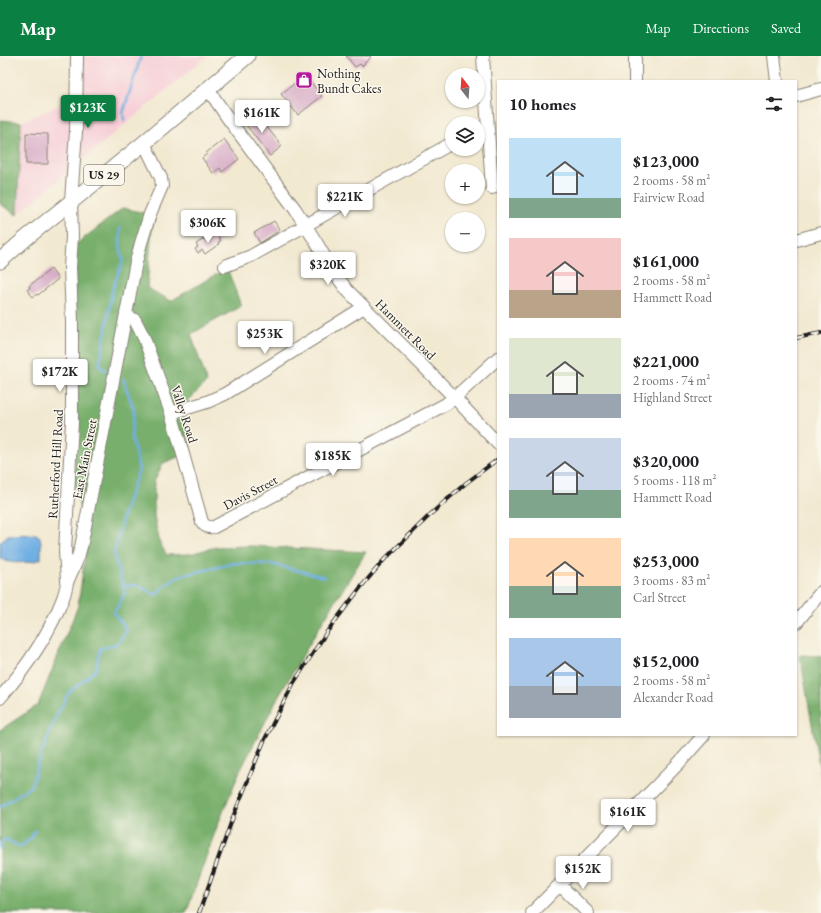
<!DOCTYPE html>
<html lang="en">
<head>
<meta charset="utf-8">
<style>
  :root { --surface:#fff; --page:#f2f2f2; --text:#202124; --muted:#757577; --accent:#0b8043 }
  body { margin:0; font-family:"EB Garamond",serif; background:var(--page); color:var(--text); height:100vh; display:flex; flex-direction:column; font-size:15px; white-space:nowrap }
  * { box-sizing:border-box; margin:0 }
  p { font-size:13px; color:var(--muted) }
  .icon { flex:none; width:22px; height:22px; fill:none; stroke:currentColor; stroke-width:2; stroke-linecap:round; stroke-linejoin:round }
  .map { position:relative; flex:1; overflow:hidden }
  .drawer { position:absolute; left:497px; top:24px; width:300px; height:656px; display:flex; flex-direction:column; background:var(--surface); border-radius:0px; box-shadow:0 1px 3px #0004 }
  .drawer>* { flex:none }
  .needle { width:26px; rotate:343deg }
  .controls { position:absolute; left:445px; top:12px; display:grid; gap:8px }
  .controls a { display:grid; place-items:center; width:40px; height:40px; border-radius:50%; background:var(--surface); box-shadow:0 1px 3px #0004; font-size:20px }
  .price { position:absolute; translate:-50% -34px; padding:0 9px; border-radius:4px; background:#fff; color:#222; font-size:13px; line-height:26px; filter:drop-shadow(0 1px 2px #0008) }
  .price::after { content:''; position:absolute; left:50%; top:24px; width:12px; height:9px; margin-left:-6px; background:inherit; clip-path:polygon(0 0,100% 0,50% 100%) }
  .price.current { background:var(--accent); color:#fff }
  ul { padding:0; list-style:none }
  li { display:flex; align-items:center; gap:12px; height:100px; padding:0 12px }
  li span { display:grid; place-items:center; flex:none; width:112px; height:80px; border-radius:0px; color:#555 }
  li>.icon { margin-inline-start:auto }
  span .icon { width:48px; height:48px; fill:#fffc; stroke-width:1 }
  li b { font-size:17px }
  h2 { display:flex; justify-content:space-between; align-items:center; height:48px; padding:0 12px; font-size:17px }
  header { display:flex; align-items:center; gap:24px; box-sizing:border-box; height:56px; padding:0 20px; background:var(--accent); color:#fff }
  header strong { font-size:19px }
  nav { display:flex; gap:22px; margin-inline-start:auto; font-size:14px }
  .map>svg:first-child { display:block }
</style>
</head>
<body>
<header>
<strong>Map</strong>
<nav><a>Map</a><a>Directions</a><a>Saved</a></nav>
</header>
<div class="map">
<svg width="821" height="857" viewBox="0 0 821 857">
  <rect width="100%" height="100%" fill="#fbf7ec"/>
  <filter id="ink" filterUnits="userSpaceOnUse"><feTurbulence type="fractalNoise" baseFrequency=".025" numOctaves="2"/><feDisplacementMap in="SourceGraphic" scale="8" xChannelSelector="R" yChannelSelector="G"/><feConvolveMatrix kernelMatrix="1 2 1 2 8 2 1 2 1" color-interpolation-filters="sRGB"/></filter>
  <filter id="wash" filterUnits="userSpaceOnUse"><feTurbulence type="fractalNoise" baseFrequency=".012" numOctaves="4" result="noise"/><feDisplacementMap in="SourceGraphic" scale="16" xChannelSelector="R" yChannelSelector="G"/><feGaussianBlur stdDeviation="0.9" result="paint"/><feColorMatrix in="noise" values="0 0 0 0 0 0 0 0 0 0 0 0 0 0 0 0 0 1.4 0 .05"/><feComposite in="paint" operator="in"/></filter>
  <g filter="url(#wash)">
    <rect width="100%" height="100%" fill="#f2e9d1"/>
    <path fill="#f6cfd7" d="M81 0H207L17 159 21 66 80 40Z"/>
    <path fill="#78af6c" stroke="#4a6644" d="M0 64 21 66 17 159 0 148Z
      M123 152 153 159 147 232 171 245 227 212 241 250 191 278 207 326 182 351 191 396 163 407 154 426V461L160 488 167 499 190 498 216 491 250 490 366 496 320 570 276 645 239 717 218 768 186 857H0V674L38 649 78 550 87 487 75 429V189Z
      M800 599 821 600V720Z"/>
    <path fill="#70afe3" stroke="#466680" d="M36 478 40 481 41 487V503C33 507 7 509 0 502V486L8 479Z"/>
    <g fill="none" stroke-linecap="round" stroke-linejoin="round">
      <path stroke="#70afe3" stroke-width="2.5" d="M124 64 123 57 141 0
        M105 314 99 310 106 274 112 235 123 204 120 191V172
        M123 530 137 529 156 539 163 531 180 520 235 507 271 508 325 521
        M0 751 31 730 41 698 56 661 69 636 85 623 96 613 100 593 118 587 127 574 114 557 125 537 114 498 123 460 139 413 131 379 134 354 123 323
        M0 793 1 787 6 783 20 791 30 783 35 775"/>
    </g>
    <g id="blocks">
      <path fill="#d8adc7" d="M346 0H370L371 1 362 10 360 8 355 11Z
        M305 19 322 40 298 59 281 38Z
        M254 55 282 90 270 100 243 65Z
        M26 77 48 78V108H26Z
        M224 83 239 103 222 116 220 112 213 117 202 102 207 98 206 97Z
        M274 165 280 174 260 187 254 177Z
        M215 176 221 185 218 186 219 188 205 198 202 194 198 197 195 193 198 191 196 188Z
        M51 213 58 223 38 239 37 238 33 241 27 234 30 232 29 230Z"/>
    </g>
  </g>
  <g filter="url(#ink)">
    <use href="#blocks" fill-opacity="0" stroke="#878276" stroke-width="1"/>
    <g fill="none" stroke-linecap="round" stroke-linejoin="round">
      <defs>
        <path id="minor" d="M483 0 492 132
          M635 0V25
          M774 0 777 25
          M208 33 227 61 295 153 316 186 333 215 347 234 454 341 498 388
          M796 40 821 33
          M796 184 821 177
          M225 210 251 200 452 87
          M126 259 135 264 144 282 171 357 179 384 202 466C205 471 209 472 214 471L446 348 462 335 498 302
          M171 357 207 346 225 338 364 251
          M67 524 65 495 72 366V265L70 211 72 181 71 145 76 75 77 0
          M796 567 821 536
          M0 642C26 612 49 579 63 542 65 537 66 532 67 527 70 518 75 510 78 501 80 495 82 488 83 481L136 206 141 187 150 158 162 130 161 122 144 87
          M560 829 588 857
          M532 857 679 707 704 679"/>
        <path id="major" d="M0 205 25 183 144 87 247 0"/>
      </defs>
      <use href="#minor" stroke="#878276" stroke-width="14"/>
      <use href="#major" stroke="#878276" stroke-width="17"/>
      <use href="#minor" stroke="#fff" stroke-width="12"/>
      <use href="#major" stroke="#fff" stroke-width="15"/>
      <defs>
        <path id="rail" d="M796 282 821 277
          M199 857 233 761 264 685 293 628 326 577 361 531 384 504 433 456 466 427 498 403"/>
      </defs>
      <use href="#rail" stroke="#1c1c1c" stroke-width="4"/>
      <use href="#rail" stroke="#fbf7ec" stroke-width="2.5" stroke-dasharray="8" stroke-linecap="butt"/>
    </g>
  </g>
  <defs>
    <symbol id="shop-square" viewBox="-11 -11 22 22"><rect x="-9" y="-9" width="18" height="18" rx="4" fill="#b5179e" stroke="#fbf7ec"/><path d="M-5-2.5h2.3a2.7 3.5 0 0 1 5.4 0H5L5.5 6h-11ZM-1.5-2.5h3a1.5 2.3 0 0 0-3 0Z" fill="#fff"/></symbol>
  </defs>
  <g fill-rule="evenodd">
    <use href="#shop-square" x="294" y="14" width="20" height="20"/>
  </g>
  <g text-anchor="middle" stroke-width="3" stroke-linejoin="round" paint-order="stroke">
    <rect fill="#fbf7ec" stroke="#5f5e5a" stroke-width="1" x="84" y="109" width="40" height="20" rx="3"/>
    <g font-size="12" font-weight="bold" fill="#1c1c1c">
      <text x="104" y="123">US 29</text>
    </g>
    <g font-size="13" fill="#1c1c1c" stroke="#fbf7ec" text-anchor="start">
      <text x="317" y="22">Nothing<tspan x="317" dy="15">Bundt Cakes</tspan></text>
    </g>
    <g font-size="13" fill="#1c1c1c" stroke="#fbf7ec">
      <text transform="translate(406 273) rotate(45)" y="5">Hammett Road</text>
      <text transform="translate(185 358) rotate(72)" y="5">Valley Road</text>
      <text transform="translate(84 403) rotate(-79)" y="5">East Main Street</text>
      <text transform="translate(55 408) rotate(-87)" y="5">Rutherford Hill Road</text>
      <text transform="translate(250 436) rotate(-28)" y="5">Davis Street</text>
    </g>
  </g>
</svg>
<div class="controls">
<a><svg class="needle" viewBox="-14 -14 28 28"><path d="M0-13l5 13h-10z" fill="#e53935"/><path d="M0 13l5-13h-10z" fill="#757577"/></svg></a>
<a><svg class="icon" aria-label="layers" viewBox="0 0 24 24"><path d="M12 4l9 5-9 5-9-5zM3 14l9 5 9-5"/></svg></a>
<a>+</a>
<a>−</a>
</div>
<b class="price current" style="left:88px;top:73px">$123K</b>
<b class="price" style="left:262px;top:78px">$161K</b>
<b class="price" style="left:345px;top:162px">$221K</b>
<b class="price" style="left:208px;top:188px">$306K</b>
<b class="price" style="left:328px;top:230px">$320K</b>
<b class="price" style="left:265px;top:299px">$253K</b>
<b class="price" style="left:60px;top:337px">$172K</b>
<b class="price" style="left:333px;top:421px">$185K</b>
<b class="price" style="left:628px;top:777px">$161K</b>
<b class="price" style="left:583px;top:834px">$152K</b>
<section class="drawer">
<h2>10 homes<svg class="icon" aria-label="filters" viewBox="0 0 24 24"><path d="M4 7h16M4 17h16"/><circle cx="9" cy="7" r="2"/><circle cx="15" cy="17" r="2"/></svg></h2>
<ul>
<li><span style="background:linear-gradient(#bfe0f5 75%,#7fa58c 0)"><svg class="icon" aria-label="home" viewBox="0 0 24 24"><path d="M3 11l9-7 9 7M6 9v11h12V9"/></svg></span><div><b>$123,000</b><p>2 rooms · 58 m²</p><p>Fairview Road</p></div></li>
<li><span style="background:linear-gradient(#f6c9c9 65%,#b9a48a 0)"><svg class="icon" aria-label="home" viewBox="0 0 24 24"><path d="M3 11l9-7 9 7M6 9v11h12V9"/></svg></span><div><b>$161,000</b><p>2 rooms · 58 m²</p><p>Hammett Road</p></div></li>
<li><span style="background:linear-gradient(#dfe7d0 70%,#9aa5b1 0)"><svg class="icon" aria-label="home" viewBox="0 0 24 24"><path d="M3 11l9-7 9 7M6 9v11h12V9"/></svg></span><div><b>$221,000</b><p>2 rooms · 74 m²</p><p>Highland Street</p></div></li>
<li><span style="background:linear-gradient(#c9d6e8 65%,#7fa58c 0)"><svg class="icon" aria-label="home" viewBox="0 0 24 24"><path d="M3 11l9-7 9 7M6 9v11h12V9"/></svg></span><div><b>$320,000</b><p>5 rooms · 118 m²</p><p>Hammett Road</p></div></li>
<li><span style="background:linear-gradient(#ffd9b3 60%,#7fa58c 0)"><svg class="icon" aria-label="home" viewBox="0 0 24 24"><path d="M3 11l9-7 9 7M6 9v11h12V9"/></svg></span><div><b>$253,000</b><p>3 rooms · 83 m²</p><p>Carl Street</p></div></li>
<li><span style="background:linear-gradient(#a9c7e8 60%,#9aa5b1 0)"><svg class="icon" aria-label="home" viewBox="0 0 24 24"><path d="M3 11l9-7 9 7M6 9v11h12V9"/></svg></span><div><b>$152,000</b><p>2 rooms · 58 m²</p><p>Alexander Road</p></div></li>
</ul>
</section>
</div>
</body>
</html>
